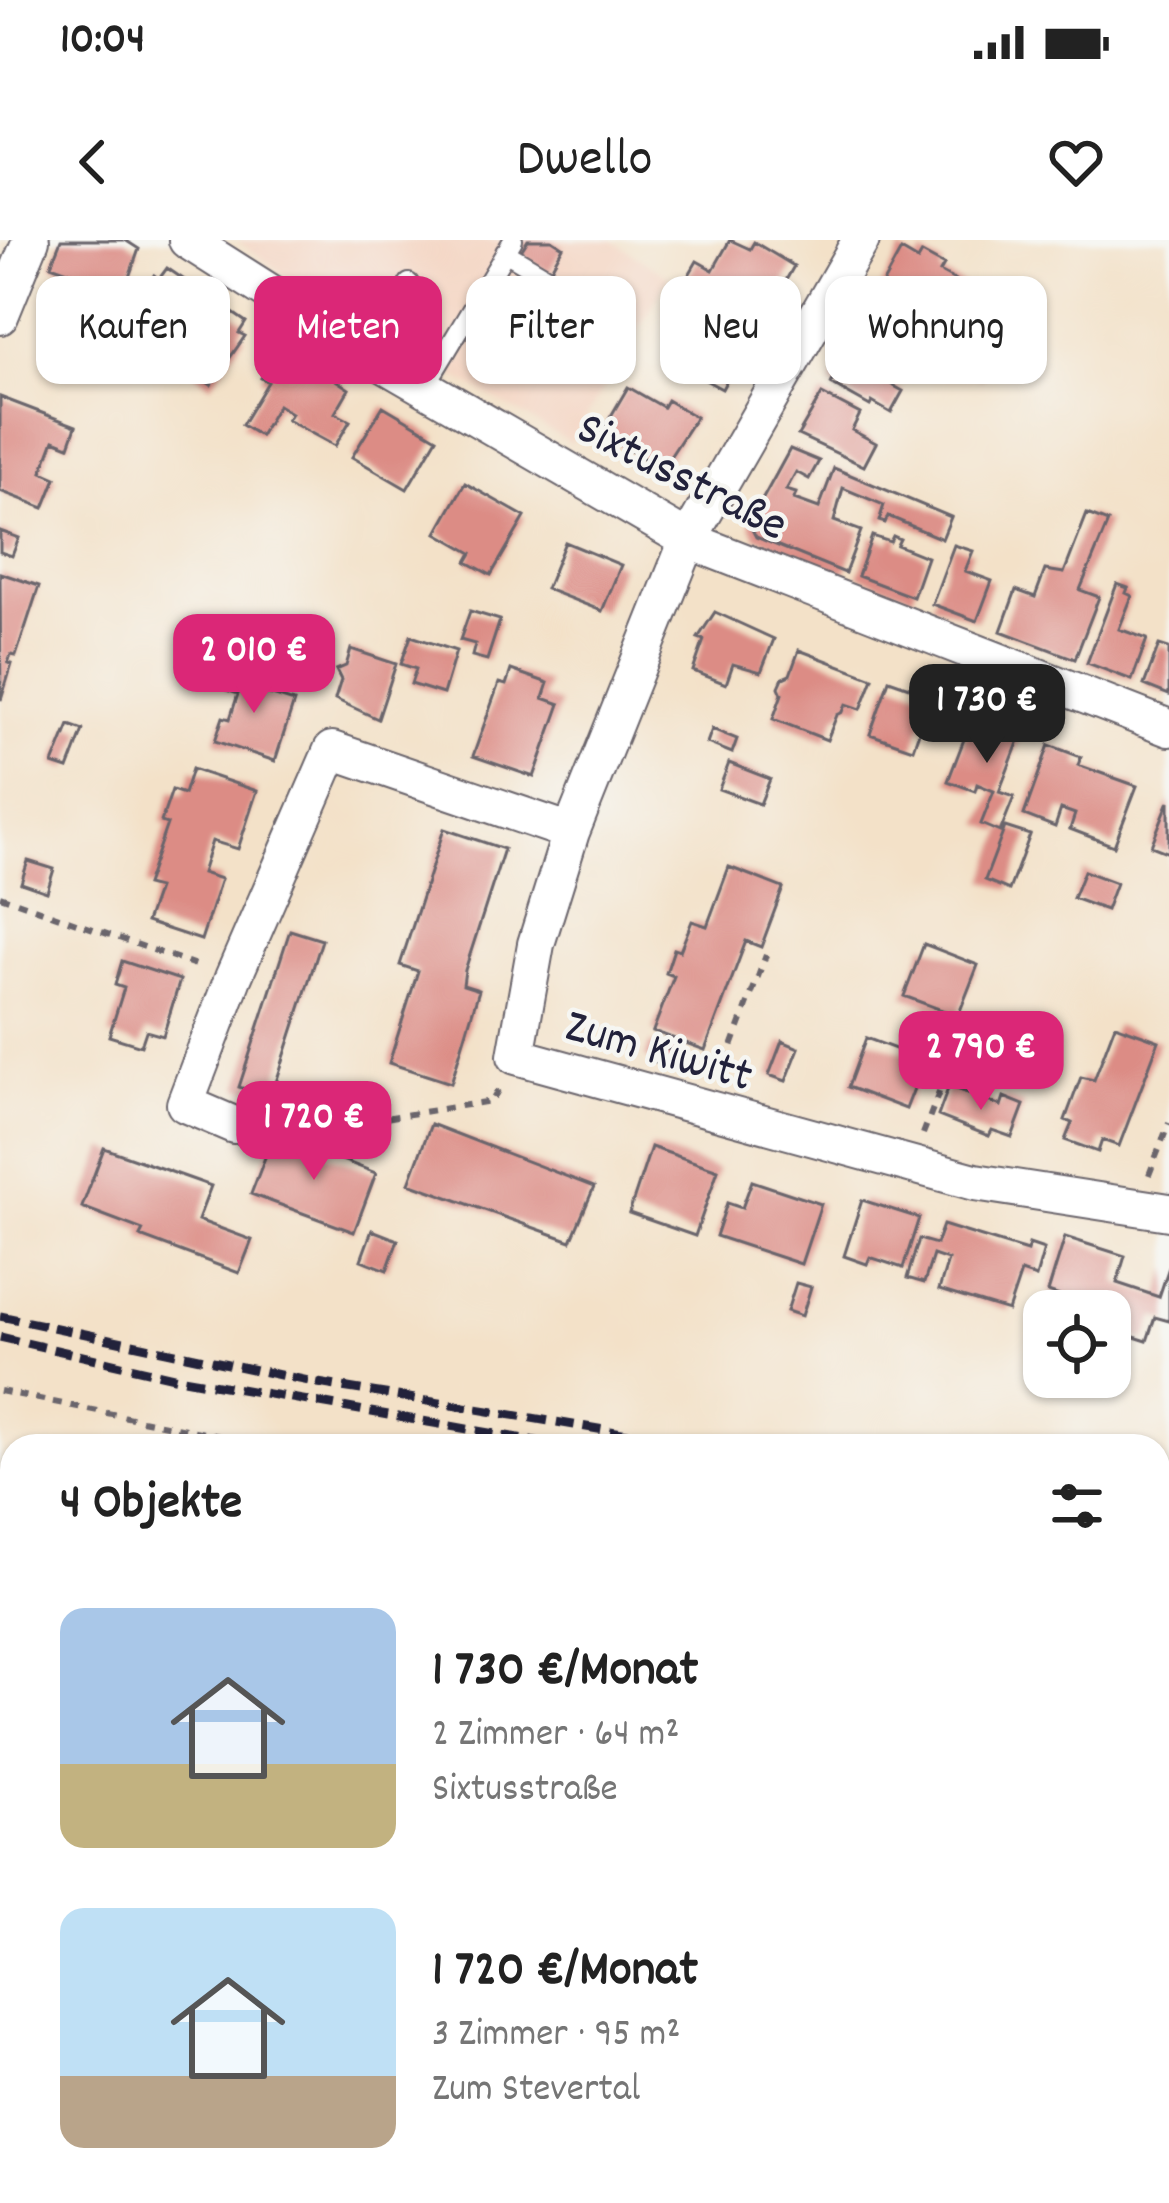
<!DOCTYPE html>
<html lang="de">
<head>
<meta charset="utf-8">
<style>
  :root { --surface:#fff; --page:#f6f6f6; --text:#222; --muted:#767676; --accent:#db2777 }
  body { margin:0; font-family:Dekko,sans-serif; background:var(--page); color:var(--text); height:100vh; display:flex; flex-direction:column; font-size:45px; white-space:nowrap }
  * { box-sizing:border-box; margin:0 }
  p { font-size:39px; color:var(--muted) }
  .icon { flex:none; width:66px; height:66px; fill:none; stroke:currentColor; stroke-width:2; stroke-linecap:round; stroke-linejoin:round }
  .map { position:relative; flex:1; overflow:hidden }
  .side { position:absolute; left:0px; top:1194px; width:1170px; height:771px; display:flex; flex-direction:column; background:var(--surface); border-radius:36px 36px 0 0; box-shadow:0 3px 9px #0004 }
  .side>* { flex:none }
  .guide { position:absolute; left:36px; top:36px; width:1098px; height:108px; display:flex; gap:24px }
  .controls { position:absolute; left:1023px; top:1050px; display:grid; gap:24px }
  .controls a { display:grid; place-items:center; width:108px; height:108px; border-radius:24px; background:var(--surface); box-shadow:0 3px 9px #0004; font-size:60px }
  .price { position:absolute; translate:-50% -102px; padding:0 27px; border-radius:24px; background:var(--accent); color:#fff; font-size:39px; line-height:78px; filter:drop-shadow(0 3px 6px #0008) }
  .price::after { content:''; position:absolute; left:50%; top:72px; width:36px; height:27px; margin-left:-18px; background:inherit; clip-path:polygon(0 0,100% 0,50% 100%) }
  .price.current { background:#222; color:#fff }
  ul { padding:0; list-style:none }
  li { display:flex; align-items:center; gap:36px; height:300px; padding:0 60px }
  li span { display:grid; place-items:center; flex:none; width:336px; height:240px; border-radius:24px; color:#555 }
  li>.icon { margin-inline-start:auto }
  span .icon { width:144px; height:144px; fill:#fffc; stroke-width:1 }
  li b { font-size:51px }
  h2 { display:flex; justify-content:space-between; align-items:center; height:144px; padding:0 60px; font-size:51px }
  .tag { padding:0 42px; border-radius:24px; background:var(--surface); box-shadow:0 3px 9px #0004; font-size:42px; line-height:108px }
  .tag.current { background:var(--accent); color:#fff }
  .status { display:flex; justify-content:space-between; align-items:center; height:84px; padding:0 60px; background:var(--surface); direction:ltr }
  .status svg { height:33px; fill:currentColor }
  header { display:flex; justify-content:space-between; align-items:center; height:156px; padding:0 60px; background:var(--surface); font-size:54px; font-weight:600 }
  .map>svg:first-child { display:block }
</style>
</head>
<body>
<div class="status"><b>10:04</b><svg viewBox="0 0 49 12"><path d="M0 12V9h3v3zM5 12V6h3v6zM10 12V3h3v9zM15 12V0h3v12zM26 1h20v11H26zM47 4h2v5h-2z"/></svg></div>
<header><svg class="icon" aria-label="back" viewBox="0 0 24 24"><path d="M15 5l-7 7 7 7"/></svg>Dwello<svg class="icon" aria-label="heart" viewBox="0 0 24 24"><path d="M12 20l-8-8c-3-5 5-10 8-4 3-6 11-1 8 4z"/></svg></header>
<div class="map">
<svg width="1169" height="1963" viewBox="0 0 1169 1963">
  <rect width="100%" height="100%" fill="#f6f6f2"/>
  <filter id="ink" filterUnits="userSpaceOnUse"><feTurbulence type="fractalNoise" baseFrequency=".00833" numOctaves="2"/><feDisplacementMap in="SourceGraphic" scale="24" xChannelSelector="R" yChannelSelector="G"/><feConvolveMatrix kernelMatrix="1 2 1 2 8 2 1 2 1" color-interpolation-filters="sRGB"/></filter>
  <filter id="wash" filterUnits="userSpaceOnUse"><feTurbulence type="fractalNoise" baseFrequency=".004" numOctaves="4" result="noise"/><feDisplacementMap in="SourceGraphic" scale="48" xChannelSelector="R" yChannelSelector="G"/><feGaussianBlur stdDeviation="2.7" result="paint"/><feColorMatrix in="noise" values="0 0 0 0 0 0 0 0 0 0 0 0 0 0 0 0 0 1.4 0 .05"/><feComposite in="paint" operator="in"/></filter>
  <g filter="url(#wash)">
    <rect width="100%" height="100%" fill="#f3e1c8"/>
    <path fill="#f4d3c0" d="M236 0H611L669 37 571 203 315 56Z"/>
    <path fill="#86cb85" stroke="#547660" stroke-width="3" d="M1158 1335 1169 1336V1963H163L165 1953H1158Z"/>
    <g id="blocks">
      <path fill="#dc8c85" d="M61 0H125L139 9 108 96 97 92 105 71 93 66 97 54 85 44 87 38 51 25Z
        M528 0H552L563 7 549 32 519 14Z
        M730 0 750 9 754 2 794 26 768 72 730 51 714 80 749 99 722 149 672 122 700 72 682 62 689 48 683 45 697 21 713 30Z
        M901 10 918 20 922 13 944 25 940 32 971 49 959 71 928 53 907 91 927 102 914 124 855 94Z
        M167 28 246 82 239 93 245 96 211 145 194 133 206 114 179 96 159 82 154 89 149 85 141 98 124 87 154 35 159 39Z
        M942 82 995 111 981 138 946 119 956 102 936 91Z
        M849 104 890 127 883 140 903 151 891 173 872 162 870 166 831 144Z
        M288 108 349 149 335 173 350 181 335 206 287 180 291 173 278 165 260 196 242 185 268 142 261 138 269 124 276 128Z
        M628 147 663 167 667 160 696 177 662 229 601 193Z
        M822 154 860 174 852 190 876 203 864 226 798 195Z
        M0 157 76 186 69 206 54 200 42 232 56 238 44 268 0 251Z
        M383 166 437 198 407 249 352 217Z
        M790 209 819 221 809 239 796 232 786 250 796 253 794 259 819 268 834 228 951 277 942 299 888 276 885 283 879 281 884 265 843 248 834 281 861 291 845 333 756 297 749 284Z
        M465 243 525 277 491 335 467 322 472 313 437 293Z
        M1087 274 1108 282 1080 350 1099 357 1075 419 1001 391 1016 350 1035 357 1045 330 1064 333Z
        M0 291 19 298 12 316 0 312Z
        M872 296 890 302 893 296 900 299 897 305 927 317 913 357 858 336Z
        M565 302 621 325 602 371 546 349Z
        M954 305 973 311 965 331 992 341 977 381 932 364Z
        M0 333 39 346 16 416 11 415 8 423 12 424 1 460Z
        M1117 344 1128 348 1126 353 1132 356 1119 389 1147 399 1132 440 1087 423Z
        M470 371 500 380 487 420 472 416 475 404 460 400Z
        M715 372 774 399 761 432 733 424 726 444 693 431 704 400 698 398Z
        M411 396 456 411 443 454 411 444 416 429 401 424Z
        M1159 405 1169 408V455L1144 445Z
        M351 409 396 424 378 479 335 459 341 440 336 430 346 426Z
        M799 410 873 438 861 469 846 464 843 472 837 475 827 500 773 479 782 454 779 447 783 438 790 435Z
        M232 425 265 436 260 451 294 462 275 521 215 501 223 477 230 479 238 454 224 449Z
        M511 430 548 443 543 458 560 464 534 537 473 516 499 443 506 445Z
        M889 440 932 455 913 509 870 494Z
        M973 476 1021 495 999 552 1014 557 1000 592 981 584 994 551 977 544 975 551 948 541Z
        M69 485 83 490 68 529 53 524Z
        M712 489 737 499 732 513 707 503Z
        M1049 505 1081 517 1078 525 1137 546 1114 606 1070 589 1075 574 1061 569 1055 587 1024 575Z
        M729 523 770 539 760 564 719 549Z
        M192 529 257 551 238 609 212 601 202 633 221 639 201 700 146 682 158 648 146 645 167 584 161 582 172 550 184 554Z
        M1169 561V613L1151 606Z
        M1005 587 1030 595 1009 650 985 640Z
        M444 589 504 609 465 730 463 745 479 750 451 843 389 823 418 731 400 725Z
        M28 621 54 629 47 652 21 643Z
        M729 627 783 648 761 707 746 701 705 810 653 791 674 736 666 733 674 709 680 711 692 681 707 686Z
        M1084 631 1116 643 1106 670 1073 658Z
        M290 690 322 700 271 858 239 847Z
        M924 704 978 725 958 776 904 756Z
        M122 721 180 740 163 796 146 791 141 806 109 796 124 748 115 745Z
        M1115 785 1159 801 1119 906 1102 900 1098 912 1065 900 1072 883 1065 880 1081 837 1094 840Z
        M866 798 925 820 906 869 848 847Z
        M782 801 799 808 786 841 769 835Z
        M650 803 690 817 684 832 645 818Z
        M949 846 1001 866 1004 857 1024 865 1012 897 992 890 989 896 938 876Z
        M431 884 594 947 571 1001 409 943Z
        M274 894 376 933 354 992 251 954Z
        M651 907 718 930 695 996 629 973Z
        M104 908 211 946 198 980 252 1000 239 1033 140 996 143 990 82 967Z
        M752 941 821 964 801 1024 716 996 727 963 742 968Z
        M862 960 919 978 903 1028 870 1017 867 1024 844 1016Z
        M943 985 1027 1011 1029 1004 1044 1009 1036 1037 1021 1032 1008 1071 939 1050 948 1020 933 1015 924 1043 907 1038 919 999 936 1004Z
        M372 990 398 1000 387 1030 361 1020Z
        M1065 997 1125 1016 1117 1043 1159 1057 1169 1027V1081L1155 1077 1147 1101 1128 1095 1130 1087 1110 1081V1071H1067L1071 1060 1048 1052Z
        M796 1043 811 1047 802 1076 787 1071Z"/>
    </g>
  </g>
  <g filter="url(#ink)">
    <use href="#blocks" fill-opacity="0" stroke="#6b656c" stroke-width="3"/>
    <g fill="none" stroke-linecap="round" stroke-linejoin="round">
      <defs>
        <path id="service" d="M505 12 567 49 518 125
          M365 113 409 43
          M425 147 513 0"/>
        <path id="minor" d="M187 0 365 113 688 300 1169 488
          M861 0 688 300 571 592 536 704 516 816 975 942 1169 972
          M0 76 31 0
          M234 885 185 864 233 738 332 510 571 592"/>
      </defs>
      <use href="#service" stroke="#6b656c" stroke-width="22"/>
      <use href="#minor" stroke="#6b656c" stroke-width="40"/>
      <path stroke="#6b656c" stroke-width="6" stroke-dasharray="9 9" stroke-linecap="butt" d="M0 656 201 727
        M720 839 766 715
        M264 870 271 867 379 879 492 861 502 843
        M923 894 965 785
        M1149 935 1169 883
        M0 1151 268 1206
        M1158 1318 1169 1319
        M1158 1747 1169 1769
        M848 1953 886 1963
        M148 1963 150 1953"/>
      <use href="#service" stroke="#fff" stroke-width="18"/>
      <use href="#minor" stroke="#fff" stroke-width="36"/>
      <path stroke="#22223b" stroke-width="9" stroke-dasharray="18 9" stroke-linecap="butt" d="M0 1076 318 1143 702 1206
        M0 1097 178 1138 564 1206
        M1158 1259 1169 1260
        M1158 1281 1169 1282"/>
    </g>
  </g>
  <g text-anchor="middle" stroke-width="9" stroke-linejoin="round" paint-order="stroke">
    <g font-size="48" fill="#22223b" stroke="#f6f6f2">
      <text transform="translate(684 233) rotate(27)" y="17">Sixtusstraße</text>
      <text transform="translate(660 807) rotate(16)" y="17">Zum Kiwitt</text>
    </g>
  </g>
</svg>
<div class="controls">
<a><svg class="icon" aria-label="locate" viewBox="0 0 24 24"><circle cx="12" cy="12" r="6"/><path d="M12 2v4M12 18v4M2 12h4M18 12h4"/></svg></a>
</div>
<b class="price" style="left:254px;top:476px">2 010 €</b>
<b class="price current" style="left:987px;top:526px">1 730 €</b>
<b class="price" style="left:981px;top:873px">2 790 €</b>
<b class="price" style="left:314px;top:943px">1 720 €</b>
<div class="guide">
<a class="tag">Kaufen</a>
<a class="tag current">Mieten</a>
<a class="tag">Filter</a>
<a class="tag">Neu</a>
<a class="tag">Wohnung</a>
</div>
<section class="side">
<h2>4 Objekte<svg class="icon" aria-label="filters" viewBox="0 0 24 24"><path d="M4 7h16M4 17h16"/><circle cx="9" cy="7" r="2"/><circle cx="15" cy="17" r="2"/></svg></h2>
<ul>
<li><span style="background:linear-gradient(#a9c7e8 65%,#c2b280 0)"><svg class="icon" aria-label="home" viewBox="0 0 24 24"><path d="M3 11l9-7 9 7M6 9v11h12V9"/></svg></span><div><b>1 730 €/Monat</b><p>2 Zimmer · 64 m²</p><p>Sixtusstraße</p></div></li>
<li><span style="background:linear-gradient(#bfe0f5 70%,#b9a48a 0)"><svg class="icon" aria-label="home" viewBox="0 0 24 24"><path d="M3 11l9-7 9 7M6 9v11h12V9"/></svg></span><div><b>1 720 €/Monat</b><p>3 Zimmer · 95 m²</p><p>Zum Stevertal</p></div></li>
</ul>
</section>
</div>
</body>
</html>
